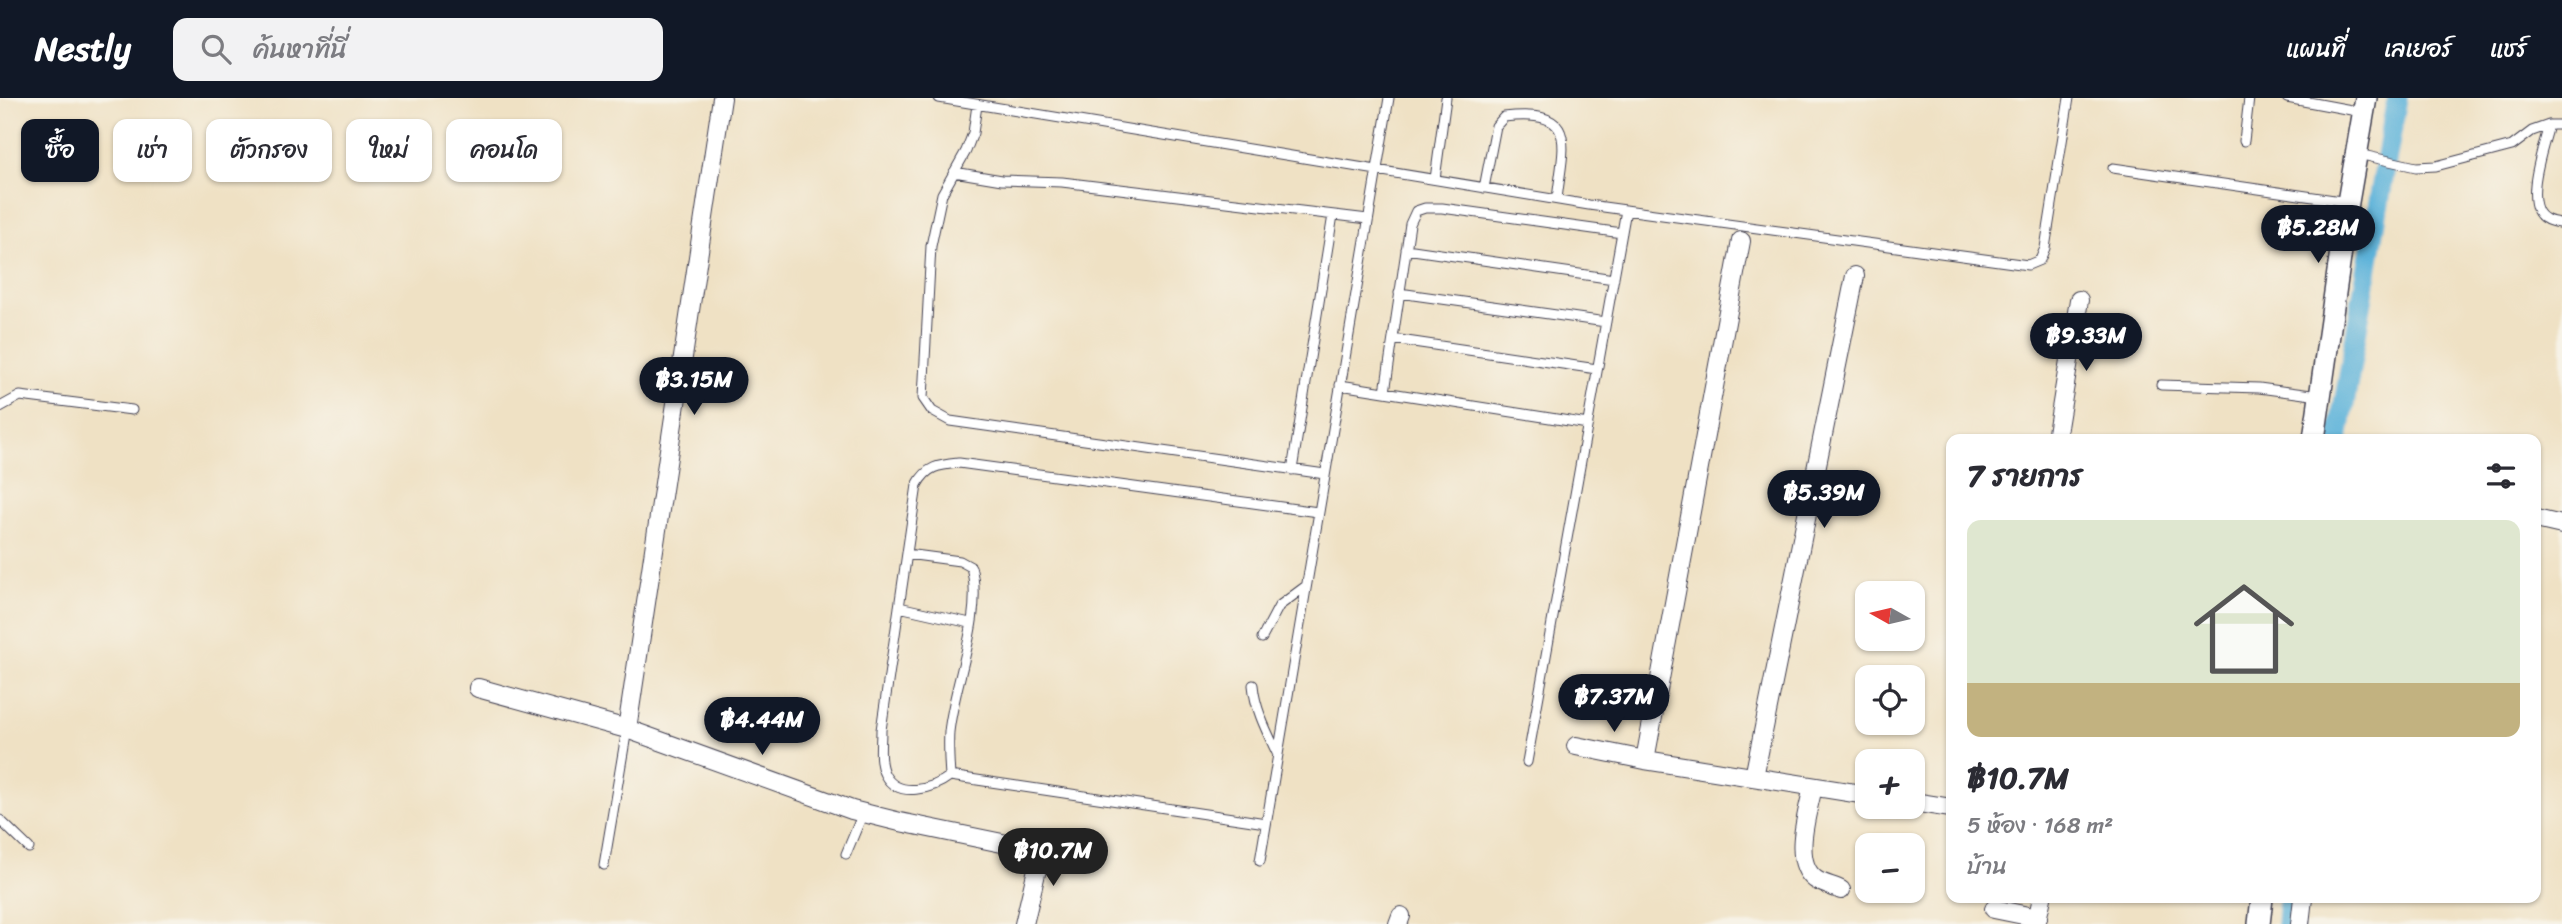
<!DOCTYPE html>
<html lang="th">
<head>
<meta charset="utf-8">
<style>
  :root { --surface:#fff; --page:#f2f2f3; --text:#2b2b33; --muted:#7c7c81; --accent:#111827 }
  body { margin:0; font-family:Sriracha,"Playpen Sans Thai",sans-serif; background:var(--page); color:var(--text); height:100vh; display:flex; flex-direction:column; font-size:26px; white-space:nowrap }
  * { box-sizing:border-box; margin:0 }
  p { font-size:23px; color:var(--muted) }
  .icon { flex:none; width:38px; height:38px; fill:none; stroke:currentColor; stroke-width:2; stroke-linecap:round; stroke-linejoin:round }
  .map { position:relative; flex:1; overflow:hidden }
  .drawer { position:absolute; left:1946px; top:336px; width:595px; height:469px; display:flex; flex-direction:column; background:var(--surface); border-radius:14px; box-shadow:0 2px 5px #0004 }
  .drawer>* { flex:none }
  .guide { position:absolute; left:21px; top:21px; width:665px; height:63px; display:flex; gap:14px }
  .needle { width:46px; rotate:278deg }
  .fabs { position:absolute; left:1855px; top:483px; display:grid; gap:14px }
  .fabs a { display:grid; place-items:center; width:70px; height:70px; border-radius:14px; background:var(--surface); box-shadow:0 2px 5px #0004; font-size:35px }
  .price { position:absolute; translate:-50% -60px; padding:0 16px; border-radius:24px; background:var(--accent); color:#fff; font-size:23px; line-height:46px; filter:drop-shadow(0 2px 4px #0008) }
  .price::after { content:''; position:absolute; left:50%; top:42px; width:21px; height:16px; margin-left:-10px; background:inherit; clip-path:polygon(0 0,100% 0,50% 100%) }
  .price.on { background:#222; color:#fff }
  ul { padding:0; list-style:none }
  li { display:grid; align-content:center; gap:14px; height:371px; padding:0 21px }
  li span { display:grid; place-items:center; height:217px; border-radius:14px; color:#555 }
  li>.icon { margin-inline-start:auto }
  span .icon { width:126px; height:126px; fill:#fffc; stroke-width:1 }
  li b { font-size:30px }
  h2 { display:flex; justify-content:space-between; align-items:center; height:84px; padding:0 21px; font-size:30px }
  .chip { padding:0 24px; border-radius:14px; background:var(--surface); box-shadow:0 2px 5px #0004; font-size:24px; line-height:63px }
  .chip.on { background:var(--accent); color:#fff }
  header { display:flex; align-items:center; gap:42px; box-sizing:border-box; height:98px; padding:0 35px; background:var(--accent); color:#fff }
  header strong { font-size:33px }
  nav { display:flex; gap:38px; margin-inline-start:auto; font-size:24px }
  .search { width:490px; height:63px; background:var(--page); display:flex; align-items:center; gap:18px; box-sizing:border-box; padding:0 24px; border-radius:14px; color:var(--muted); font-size:26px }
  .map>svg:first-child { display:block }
</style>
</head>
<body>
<header>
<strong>Nestly</strong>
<div class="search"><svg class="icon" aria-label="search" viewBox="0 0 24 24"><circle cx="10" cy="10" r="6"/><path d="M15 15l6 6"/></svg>ค้นหาที่นี่</div>
<nav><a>แผนที่</a><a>เลเยอร์</a><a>แชร์</a></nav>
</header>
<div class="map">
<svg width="2562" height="826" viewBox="0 0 2562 826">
  <rect width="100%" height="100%" fill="#f7f3e8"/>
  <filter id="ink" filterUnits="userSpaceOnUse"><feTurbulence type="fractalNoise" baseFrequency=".0143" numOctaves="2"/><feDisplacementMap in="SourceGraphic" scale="14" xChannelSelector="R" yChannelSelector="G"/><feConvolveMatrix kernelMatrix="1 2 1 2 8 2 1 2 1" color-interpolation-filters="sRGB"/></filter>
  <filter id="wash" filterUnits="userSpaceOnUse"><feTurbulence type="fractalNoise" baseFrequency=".00686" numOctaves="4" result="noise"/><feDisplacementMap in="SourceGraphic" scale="28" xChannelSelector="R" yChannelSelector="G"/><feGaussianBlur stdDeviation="1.57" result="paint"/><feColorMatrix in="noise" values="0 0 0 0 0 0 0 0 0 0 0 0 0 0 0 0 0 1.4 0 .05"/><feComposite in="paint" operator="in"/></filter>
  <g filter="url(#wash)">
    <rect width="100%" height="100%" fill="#efe1c4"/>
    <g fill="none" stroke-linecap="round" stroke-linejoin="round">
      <path stroke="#5db3da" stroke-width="21" d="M2338 341 2397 0
        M2287 826 2289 800"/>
    </g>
  </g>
  <g filter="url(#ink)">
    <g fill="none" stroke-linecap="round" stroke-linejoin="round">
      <defs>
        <path id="service" d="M939 0 1589 107 2028 167 2040 162 2045 150 2069 0
          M2287 0 2362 14
          M977 7 973 35 966 53 942 96 931 148 923 300 932 313 950 323 1325 376
          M2549 27C2544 48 2521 109 2546 121 2550 124 2557 124 2562 126
          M2244 43 2249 0
          M2358 56 2416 69 2436 68 2512 48 2532 33 2549 27H2562
          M2113 70 2348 104
          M954 74 1002 82 1062 84 1368 121
          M1435 81 1446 0
          M1484 90 1496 28 1504 19C1580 10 1563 47 1557 101
          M1406 151 1614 181
          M1399 195 1606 224
          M1393 241 1597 271
          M1340 287 1588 326
          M2161 287 2259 290 2319 298
          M1385 294 1410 126 1416 113 1425 110H1442L1622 135
          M0 309 20 298 132 312
          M1292 372 1333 117
          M907 456 960 463 971 469C984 517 954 585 949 634 948 649 949 663 950 678
          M899 509 970 525
          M1262 540 1279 508 1306 488
          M1253 587C1255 611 1267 634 1277 655
          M1527 664 1626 112
          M0 722 29 750
          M1266 725 950 678C933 691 898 701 885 677 878 664 881 647 881 632L917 387C927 368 939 367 959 365L1318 414
          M846 756 863 715
          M1260 763 1389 0
          M604 767 627 631"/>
        <path id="minor" d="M1741 143 1645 662 1867 697
          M2056 341 2079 202
          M2536 421 2562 427
          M478 590 627 631 852 712 900 724 1026 750 1035 754 1038 767 1024 826
          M627 631 722 0
          M1576 648 1645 662
          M1754 679 1855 178
          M1813 689C1808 713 1791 763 1815 781 1822 786 1833 788 1841 792
          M1913 704 1951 710
          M1994 811 2038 820
          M1398 826 1401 818
          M2036 826 2042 800
          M2300 826 2303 800"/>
        <path id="tertiary" d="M2314 341 2348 104 2366 0
          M2259 826 2262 800"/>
      </defs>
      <use href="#service" stroke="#413f50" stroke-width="11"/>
      <use href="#minor" stroke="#413f50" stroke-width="20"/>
      <use href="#tertiary" stroke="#413f50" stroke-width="24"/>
      <use href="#service" stroke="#fff" stroke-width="9"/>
      <use href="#minor" stroke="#fff" stroke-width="18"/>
      <use href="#tertiary" stroke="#fff" stroke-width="21"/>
    </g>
  </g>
</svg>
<div class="fabs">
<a><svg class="needle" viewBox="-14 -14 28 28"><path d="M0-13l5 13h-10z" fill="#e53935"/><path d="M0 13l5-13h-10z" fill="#7c7c81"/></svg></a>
<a><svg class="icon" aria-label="locate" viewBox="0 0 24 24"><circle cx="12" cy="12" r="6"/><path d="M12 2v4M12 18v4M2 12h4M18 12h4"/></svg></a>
<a>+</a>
<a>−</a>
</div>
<b class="price" style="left:2318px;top:167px">฿5.28M</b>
<b class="price" style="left:2086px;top:275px">฿9.33M</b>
<b class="price" style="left:694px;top:319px">฿3.15M</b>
<b class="price" style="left:1824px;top:432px">฿5.39M</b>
<b class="price" style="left:1614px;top:636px">฿7.37M</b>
<b class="price" style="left:762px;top:659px">฿4.44M</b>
<b class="price on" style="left:1053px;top:790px">฿10.7M</b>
<div class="guide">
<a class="chip on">ซื้อ</a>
<a class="chip">เช่า</a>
<a class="chip">ตัวกรอง</a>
<a class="chip">ใหม่</a>
<a class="chip">คอนโด</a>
</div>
<section class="drawer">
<h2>7 รายการ<svg class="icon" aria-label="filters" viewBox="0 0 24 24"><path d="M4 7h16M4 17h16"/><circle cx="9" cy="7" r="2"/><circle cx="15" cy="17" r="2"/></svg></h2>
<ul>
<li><span style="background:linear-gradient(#dfe7d0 75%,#c2b280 0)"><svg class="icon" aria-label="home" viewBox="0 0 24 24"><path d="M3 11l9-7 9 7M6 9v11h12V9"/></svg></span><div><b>฿10.7M</b><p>5 ห้อง · 168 m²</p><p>บ้าน</p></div></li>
</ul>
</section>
</div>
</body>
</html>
